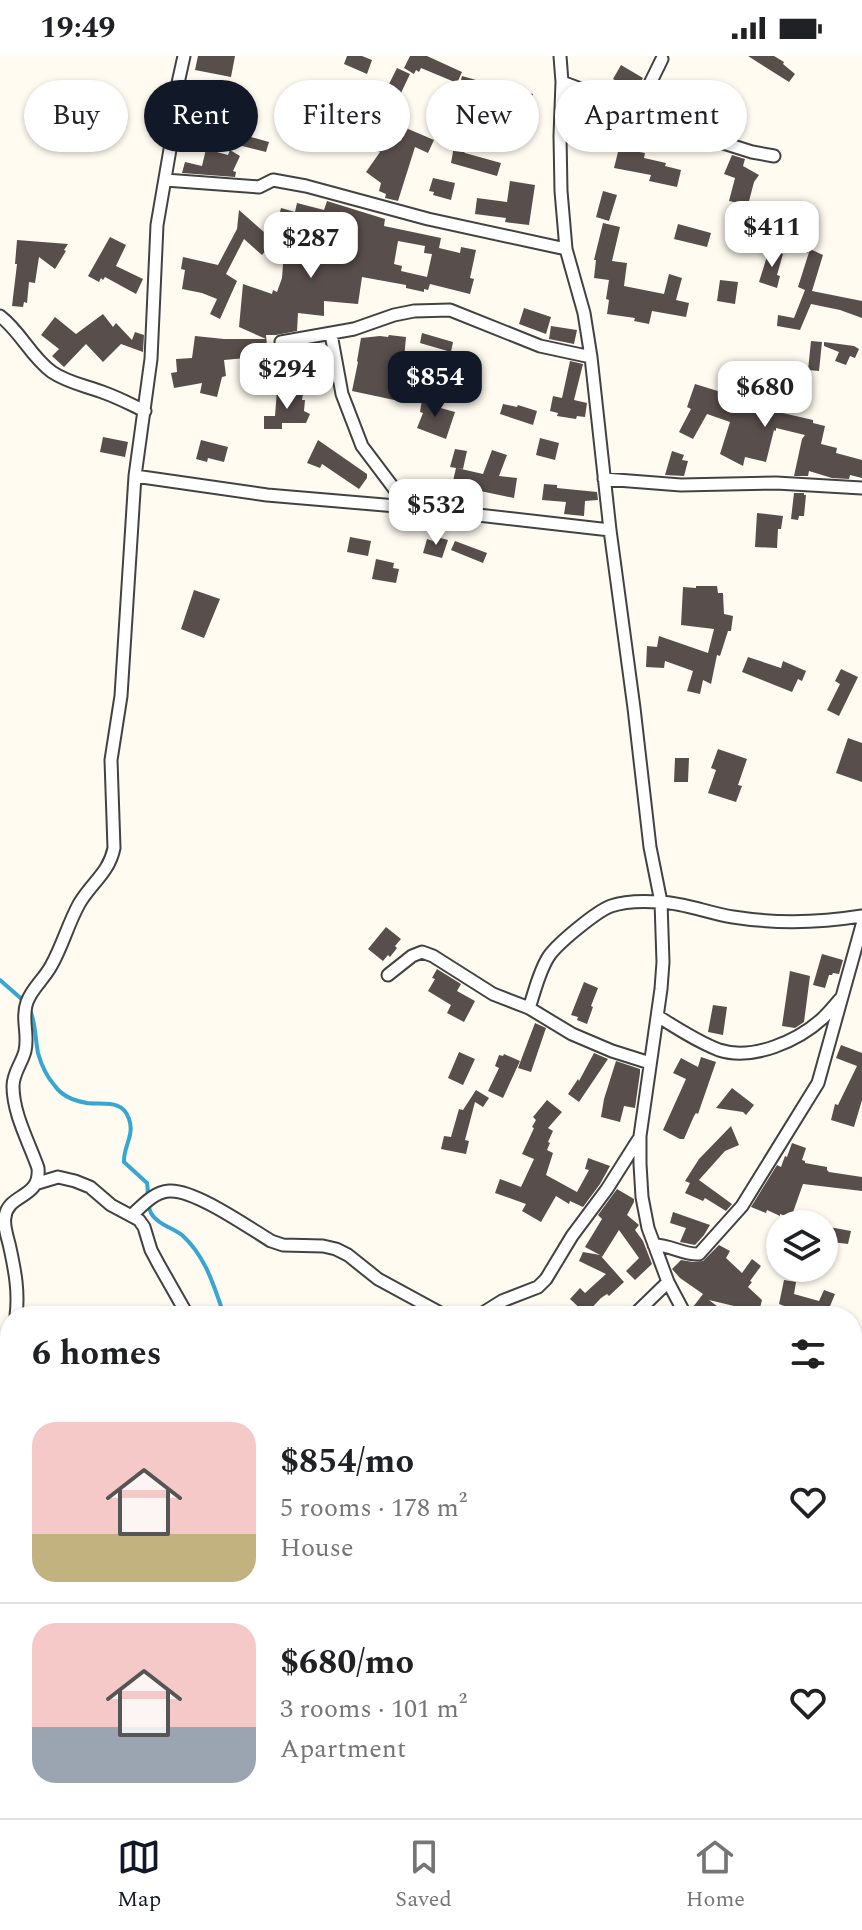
<!DOCTYPE html>
<html lang="en">
<head>
<meta charset="utf-8">
<style>
  :root { --surface:#fff; --page:#f2f2f2; --text:#202124; --muted:#757577; --line:#e0e0e0; --accent:#111827 }
  body { margin:0; font-family:Spectral,serif; background:var(--page); color:var(--text); height:100vh; display:flex; flex-direction:column; font-size:30px; white-space:nowrap }
  * { box-sizing:border-box; margin:0 }
  p { font-size:26px; color:var(--muted) }
  .icon { flex:none; width:44px; height:44px; fill:none; stroke:currentColor; stroke-width:2; stroke-linecap:round; stroke-linejoin:round }
  .map { position:relative; flex:1; overflow:hidden }
  .side { position:absolute; left:0px; top:1250px; width:862px; height:512px; display:flex; flex-direction:column; background:var(--surface); border-radius:32px 32px 0 0; box-shadow:0 2px 6px #0004 }
  .side>* { flex:none }
  .guide { position:absolute; left:24px; top:24px; width:814px; height:72px; display:flex; gap:16px }
  .tools { position:absolute; left:766px; top:1154px; display:grid; gap:16px }
  .tools a { display:grid; place-items:center; width:72px; height:72px; border-radius:50%; background:var(--surface); box-shadow:0 2px 6px #0004; font-size:40px }
  .price { position:absolute; translate:-50% -68px; padding:0 18px; border-radius:16px; background:#fff; color:#222; font-size:26px; line-height:52px; filter:drop-shadow(0 2px 4px #0008) }
  .price::after { content:''; position:absolute; left:50%; top:48px; width:24px; height:18px; margin-left:-12px; background:inherit; clip-path:polygon(0 0,100% 0,50% 100%) }
  .price.selected { background:var(--accent); color:#fff }
  ul { padding:0; list-style:none }
  li { display:flex; align-items:center; gap:24px; height:200px; padding:0 32px }
  li+li { border-top:2px solid var(--line) }
  li span { display:grid; place-items:center; flex:none; width:224px; height:160px; border-radius:24px; color:#555 }
  li>.icon { margin-inline-start:auto }
  span .icon { width:96px; height:96px; fill:#fffc; stroke-width:1 }
  li b { font-size:34px }
  h2 { display:flex; justify-content:space-between; align-items:center; height:96px; padding:0 32px; font-size:34px }
  .tag { padding:0 28px; border-radius:36px; background:var(--surface); box-shadow:0 2px 6px #0004; font-size:28px; line-height:72px }
  .tag.selected { background:var(--accent); color:#fff }
  .status { display:flex; justify-content:space-between; align-items:center; height:56px; padding:0 40px; background:var(--surface); direction:ltr }
  .status svg { height:22px; fill:currentColor }
  .menu { display:flex; justify-content:space-around; align-items:center; height:112px; border-top:2px solid var(--line); background:var(--surface); font-size:22px; color:var(--muted) }
  .menu a { display:grid; justify-items:center; gap:4px }
  .menu .selected { color:var(--accent) }
  .map>svg:first-child { display:block }
</style>
</head>
<body>
<div class="status"><b>19:49</b><svg viewBox="0 0 49 12"><path d="M0 12V9h3v3zM5 12V6h3v6zM10 12V3h3v9zM15 12V0h3v12zM26 1h20v11H26zM47 4h2v5h-2z"/></svg></div>
<div class="map">
<svg width="862" height="1762" viewBox="0 0 862 1762">
  <rect width="100%" height="100%" fill="#fffbf1"/>
  <g fill="none" stroke-linecap="round" stroke-linejoin="round">
    <path stroke="#37a6d3" stroke-width="4" d="M0 924 25 946
      M30 954C36 968 35 982 38 997 41 1008 47 1021 55 1030 62 1040 75 1045 87 1047 103 1049 123 1043 129 1063 135 1079 123 1091 124 1106L147 1127C149 1137 146 1148 151 1157 157 1168 173 1172 182 1179 205 1200 213 1227 223 1256"/>
  </g>
  <path fill="#584e4b" fill-rule="evenodd" d="M198 0H235L231 21 195 14Z
    M347 0H362L372 4 367 18 344 8Z
    M410 0H427L462 16 457 27 421 12 419 16 416 14 414 18 404 12Z
    M748 0H774L784 6 783 8 795 18 789 26Z
    M621 9 643 22 635 36 613 23Z
    M397 12 410 18 401 37 398 35 396 39 386 34Z
    M462 20 504 32 505 31 512 33 513 30 525 33V36L533 38 529 50 500 42 495 62 473 58 478 37 459 32Z
    M603 55 619 61 612 81 596 76Z
    M243 69 254 72 251 81 269 86 266 96 238 89Z
    M406 72 434 84 428 97 415 91 398 145 385 142 386 138 379 135 381 127 366 116 380 96 375 94 383 76 401 85Z
    M454 90 464 92 463 95 465 97 501 107 497 120 451 107Z
    M619 92 645 97 644 102 666 107 665 110 681 114 677 131 649 125 651 119 614 112Z
    M206 93 228 99 230 94 240 100 233 115 236 116 235 121 182 117 185 106 202 110Z
    M732 99 745 103 743 110 759 119 754 126 748 149 729 145 735 122 724 118Z
    M433 122 455 127 451 144 433 139 434 136 429 135Z
    M510 125 535 129 529 169 505 166 506 162 475 158 477 142 507 146Z
    M603 135 617 139 609 165 596 161Z
    M327 145 385 163 384 170 441 182 439 192 460 197 461 191 476 194 470 222 474 223 470 238 430 228 428 234 424 233V236L406 232V229L362 221 358 248 324 245V260L298 257 297 275 276 279H266L270 320 252 321V317H247L246 302 224 304 226 320 222 321 217 341 200 337 202 327 174 332 171 317 177 316 176 303 192 302 195 280 224 283H266L239 271 243 228 272 238 273 234 277 236 282 222 284 195 268 192 262 199 244 183 226 218 237 225 220 263 210 258 217 243 202 237 182 233 185 214 181 213 183 201 218 209 237 173 239 154 273 184 281 152 295 156 297 147 324 154ZM398 185 425 190 424 197 432 198 427 221 401 215 402 210 394 208Z
    M603 167 620 171 612 205 627 207 624 230 664 238 669 218 682 222 676 244 689 247 686 261 652 255 649 268 634 265 635 262 607 258 609 244 606 243 609 224 594 222 596 204H594Z
    M678 168 711 177 707 191 674 183Z
    M795 172 814 179 808 197 789 190Z
    M110 181 126 189 116 210 143 223 136 238 105 221 103 224 101 222 99 226 88 220Z
    M17 184 68 188 64 194 66 195 55 213 39 201 35 227 29 226 27 247 24 246 23 251 12 250 17 208H15Z
    M810 193 823 199 812 235 862 245V262L840 254 811 248 800 274 777 270 778 259 794 262 805 234 798 231Z
    M769 194 783 198 777 219 780 220 777 232 759 226Z
    M720 224 738 226 735 248 717 245Z
    M524 252 551 261 546 278 519 268Z
    M103 258 113 271 116 267 132 284 135 276 144 279 143 296 121 288 103 306 86 288 64 311 52 300 59 293 41 279 55 261 76 278Z
    M551 270 577 274 574 288 549 283Z
    M422 277 453 286 451 296 420 287Z
    M389 279 406 281 403 314 407 315 406 328 402 327 399 345 352 335 358 306 357 305 361 282 380 280 388 281Z
    M811 285 822 286 819 315 808 314Z
    M824 286 854 290 859 293 855 302 850 300 846 309 835 305 839 296 824 290Z
    M307 290V292H310L313 318 297 319 294 292Z
    M570 305 583 308 574 344 587 347 585 361 577 360 576 363 557 360 558 357 550 355 553 340 562 342Z
    M758 308 773 313 757 351 813 364V367L825 370 821 388 837 392 836 397 862 404V422L850 419 849 423 832 422 809 415 808 420H794L802 383 805 379 776 372V375L774 374 766 406 745 401 743 410 720 398 730 366 707 358 693 383 679 376 691 353 687 351 695 328 734 340 740 326 751 330Z
    M277 334 303 338 302 344H305L304 355 310 358 306 367H282V373H264V360H275Z
    M422 344 438 347 437 351 455 356 446 383 417 372 423 357 420 356Z
    M503 348 517 351 518 349 537 355 533 369 500 358Z
    M103 381 128 386 125 401 100 396Z
    M540 382 559 387 555 404 536 399Z
    M201 384 228 391 224 406 208 402 207 406 196 403Z
    M318 384 367 418V422L359 433 322 408 320 412 307 407Z
    M455 393 467 395 463 413 457 412 483 418 492 394 507 399 499 420 517 422 514 442 466 432 467 429 453 425 456 412 450 411Z
    M672 395 684 399 682 404 688 405 684 420 665 419Z
    M544 428 557 429V432L597 436 598 444 585 445 584 460 564 458 566 446 542 444Z
    M794 437H804V439H806L804 460H799L798 464 791 463Z
    M757 457 783 460 781 473H778L777 492 755 491Z
    M350 481 371 485 368 500 347 496Z
    M437 481 448 484 442 502 423 497 427 483 436 486Z
    M455 485 487 497 483 507 451 494Z
    M376 503 394 507 393 512 399 513 396 527 372 523Z
    M696 530H717L718 537H723L724 558 733 560 731 575H728L720 600 717 599 711 628 703 624 700 638 687 635 693 615 665 605 664 612 646 611 647 590 657 591 659 580 708 597 714 573 681 569 683 531 696 532Z
    M194 534 220 543 204 582 181 573Z
    M748 601 781 612 783 605 806 615 802 625 798 623 792 636 742 616Z
    M841 613 858 621 839 660 827 654 840 628 835 625Z
    M848 682 862 687V726L836 717Z
    M718 693 747 703 738 729 742 730 736 746 708 737 716 714 711 712Z
    M675 702H689L688 726H674Z
    M386 871 401 883 395 890 397 892 390 901 388 899 383 905 368 893Z
    M822 898 843 904 839 918 833 917 832 919H829L825 932 813 929Z
    M437 913 461 928 457 935 475 945 464 966 447 957 451 949 428 935 435 923 432 922Z
    M790 915 810 920 804 966 795 972 782 970Z
    M584 926 598 932 591 950 593 951 587 968 577 964 578 961 571 959Z
    M713 949 727 951 723 979 708 976Z
    M535 967 546 972 531 1016 518 1012Z
    M841 989 862 997V1044L854 1071 831 1064 835 1048 838 1049 857 1010 836 1002Z
    M459 996 475 1003 463 1029 448 1022Z
    M594 997 608 1003 579 1046 568 1038 578 1023 579 1025Z
    M504 998 520 1005 503 1042 488 1035 499 1012 495 1010 499 999 503 1000Z
    M701 1001 716 1006 698 1058 696 1057 694 1060 684 1083H680L663 1074 686 1023 673 1017 681 1002 698 1011Z
    M616 1005 640 1013V1017L635 1052 624 1050 620 1066 601 1061 604 1043Z
    M732 1032 754 1049 746 1059 743 1056 716 1052Z
    M476 1034 489 1042 483 1051 475 1046 465 1084 469 1085 466 1098 441 1093 444 1080 451 1081 459 1053 463 1054Z
    M547 1044 562 1056 548 1072 553 1075 548 1086 550 1087 547 1094 553 1097 546 1119 577 1136 589 1114 585 1113 588 1102 610 1110 600 1128 583 1151 570 1145 569 1148 556 1140 541 1166 522 1155 526 1148 495 1137 500 1123 521 1131 534 1103 522 1098 534 1072 532 1071 536 1064 533 1061Z
    M731 1070 739 1089 725 1095 699 1124 732 1148 726 1155 705 1142 703 1145 685 1137 690 1127 685 1125 699 1103Z
    M792 1087 806 1092 802 1104 805 1105V1107L827 1111V1114L829 1116 862 1121V1135L803 1128 791 1162 780 1158V1160L767 1154 766 1157 751 1151 777 1109 781 1111 785 1100 787 1101Z
    M617 1133 634 1143V1146L627 1159 639 1169 635 1174 643 1185 652 1208 635 1224 626 1215 639 1202 619 1174 602 1201 600 1199 624 1226 609 1240 607 1238 601 1242 586 1258 570 1243 580 1232 585 1237 606 1218 579 1205 583 1196 600 1199 585 1191 602 1163 598 1159Z
    M673 1156 710 1169 704 1179 695 1189 680 1186 686 1172 670 1167Z
    M824 1170 851 1175 848 1188 824 1185Z
    M719 1189 730 1195 726 1202 742 1217 752 1203 761 1210 750 1225 752 1226 748 1231 762 1244 759 1256 709 1244 730 1260H705L693 1251 703 1238 680 1222 672 1213 681 1204 693 1206 703 1205Z
    M784 1224 796 1226 794 1238 819 1245 824 1234 835 1238 826 1260H795L796 1257 793 1256 794 1254 779 1248Z"/>
  <g fill="none" stroke-linecap="round" stroke-linejoin="round">
    <defs>
      <path id="street" d="M560 0 562 26 560 80 561 135 566 193 584 257 591 301 610 474 634 652 650 791 661 846 663 906 661 933 640 1080V1108L642 1141 648 1172 668 1226 686 1260
        M562 26 615 46 638 52 701 80 752 96 774 100
        M638 52 662 3
        M165 124 259 131 273 124 306 130 428 163 566 193
        M0 260C21 276 31 301 52 316 68 327 87 330 105 337 119 342 132 349 145 355
        M331 278 342 338 362 390 408 451
        M281 286 354 273 394 259 414 255 450 254 540 290 591 301
        M135 420 267 439 408 451 610 474
        M604 423 681 429 776 427 862 432
        M388 919 412 900 422 896 433 900 493 938 529 952 572 978 612 995 650 1007
        M529 952C535 935 539 915 549 900 558 887 597 855 611 850 625 845 646 845 660 846 685 847 708 857 733 861 777 868 818 867 862 860
        M659 961C678 973 698 986 719 994 753 1005 798 985 823 962 829 956 835 949 840 943
        M38 1127 58 1121 75 1125 90 1131 111 1149 139 1164 144 1171 151 1194 159 1209 188 1260
        M132 1159C143 1149 154 1136 169 1135 194 1133 248 1171 271 1185L283 1189 323 1190 336 1193 348 1199 378 1223 446 1260
        M654 1189C671 1189 684 1199 699 1198L742 1150 818 1027 862 869
        M16 1260C19 1236 15 1215 10 1192 8 1182 3 1170 5 1161 8 1137 41 1143 38 1112 29 1086 13 1058 13 1030 13 1017 22 1007 25 995 29 978 21 963 27 946 32 932 44 923 51 910 62 891 68 868 79 848 91 827 109 817 114 792L111 704 121 640 135 420 151 303 157 169 173 76 176 36 184 0
        M478 1260 502 1245 538 1231 546 1223 572 1180 607 1133 638 1084
        M633 1260 668 1226
        M0 1304 10 1282
        M852 1321 862 1294
        M0 1388 10 1383
        M852 1524 862 1530
        M852 1538 862 1581
        M0 1582 10 1580
        M101 1762 106 1752
        M324 1762 339 1752
        M496 1762 500 1752
        M660 1762 670 1752
        M807 1762 862 1754"/>
    </defs>
    <use href="#street" stroke="#424242" stroke-width="15"/>
    <use href="#street" stroke="#fff" stroke-width="11"/>
  </g>
</svg>
<div class="tools">
<a><svg class="icon" aria-label="layers" viewBox="0 0 24 24"><path d="M12 4l9 5-9 5-9-5zM3 14l9 5 9-5"/></svg></a>
</div>
<b class="price" style="left:772px;top:213px">$411</b>
<b class="price" style="left:311px;top:224px">$287</b>
<b class="price" style="left:287px;top:355px">$294</b>
<b class="price selected" style="left:435px;top:363px">$854</b>
<b class="price" style="left:765px;top:373px">$680</b>
<b class="price" style="left:436px;top:491px">$532</b>
<div class="guide">
<a class="tag">Buy</a>
<a class="tag selected">Rent</a>
<a class="tag">Filters</a>
<a class="tag">New</a>
<a class="tag">Apartment</a>
</div>
<section class="side">
<h2>6 homes<svg class="icon" aria-label="filters" viewBox="0 0 24 24"><path d="M4 7h16M4 17h16"/><circle cx="9" cy="7" r="2"/><circle cx="15" cy="17" r="2"/></svg></h2>
<ul>
<li><span style="background:linear-gradient(#f6c9c9 70%,#c2b280 0)"><svg class="icon" aria-label="home" viewBox="0 0 24 24"><path d="M3 11l9-7 9 7M6 9v11h12V9"/></svg></span><div><b>$854/mo</b><p>5 rooms · 178 m²</p><p>House</p></div><svg class="icon" aria-label="heart" viewBox="0 0 24 24"><path d="M12 20l-8-8c-3-5 5-10 8-4 3-6 11-1 8 4z"/></svg></li>
<li><span style="background:linear-gradient(#f6c9c9 65%,#9aa5b1 0)"><svg class="icon" aria-label="home" viewBox="0 0 24 24"><path d="M3 11l9-7 9 7M6 9v11h12V9"/></svg></span><div><b>$680/mo</b><p>3 rooms · 101 m²</p><p>Apartment</p></div><svg class="icon" aria-label="heart" viewBox="0 0 24 24"><path d="M12 20l-8-8c-3-5 5-10 8-4 3-6 11-1 8 4z"/></svg></li>
</ul>
</section>
</div>
<nav class="menu">
<a class="selected"><svg class="icon" aria-label="map" viewBox="0 0 24 24"><path d="M3 6l6-2 6 2 6-2v14l-6 2-6-2-6 2zM9 4v14M15 6v14"/></svg>Map</a>
<a><svg class="icon" aria-label="saved" viewBox="0 0 24 24"><path d="M7 4h10v16l-5-4-5 4z"/></svg>Saved</a>
<a><svg class="icon" aria-label="home" viewBox="0 0 24 24"><path d="M3 11l9-7 9 7M6 9v11h12V9"/></svg>Home</a>
</nav>
</body>
</html>
